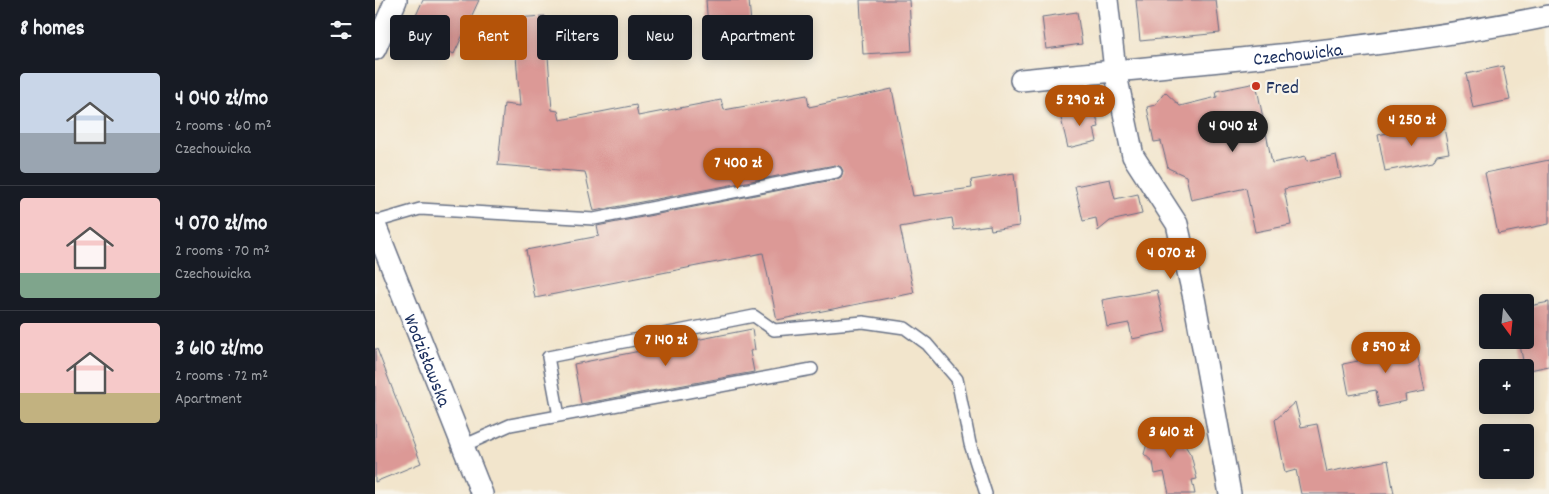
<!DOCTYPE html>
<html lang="en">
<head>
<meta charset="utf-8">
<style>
  :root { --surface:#171b24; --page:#20242c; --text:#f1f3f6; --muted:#9ea1a6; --line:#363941; --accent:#b45309 }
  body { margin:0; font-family:Dekko,sans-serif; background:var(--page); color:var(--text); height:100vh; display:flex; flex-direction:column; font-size:19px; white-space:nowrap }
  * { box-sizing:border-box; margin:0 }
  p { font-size:16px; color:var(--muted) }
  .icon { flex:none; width:28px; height:28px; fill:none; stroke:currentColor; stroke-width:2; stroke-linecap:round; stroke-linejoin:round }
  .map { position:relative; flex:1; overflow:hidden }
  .sheet { display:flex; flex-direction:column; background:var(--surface); width:375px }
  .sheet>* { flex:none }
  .banner { position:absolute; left:15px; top:15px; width:475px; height:45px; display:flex; gap:10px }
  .needle { width:32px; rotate:165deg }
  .fabs { position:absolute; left:1104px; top:294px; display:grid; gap:10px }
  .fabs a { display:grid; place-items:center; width:55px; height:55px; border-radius:5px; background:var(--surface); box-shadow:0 2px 12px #0003; font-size:25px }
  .price { position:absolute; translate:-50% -42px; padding:0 11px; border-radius:18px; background:var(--accent); color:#fff; font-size:16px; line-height:32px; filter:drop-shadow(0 1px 2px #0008) }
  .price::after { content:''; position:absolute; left:50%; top:30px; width:15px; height:11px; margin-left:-8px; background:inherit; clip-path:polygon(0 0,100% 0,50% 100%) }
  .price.on { background:#222; color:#fff }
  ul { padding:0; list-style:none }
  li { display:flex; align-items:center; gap:15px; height:125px; padding:0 20px }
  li+li { border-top:1px solid var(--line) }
  li span { display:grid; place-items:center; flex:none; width:140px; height:100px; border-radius:5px; color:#555 }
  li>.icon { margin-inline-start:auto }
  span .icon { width:60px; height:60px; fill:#fffc; stroke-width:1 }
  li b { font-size:21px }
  h2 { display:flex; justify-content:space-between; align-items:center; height:60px; padding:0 20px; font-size:21px }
  .tag { padding:0 18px; border-radius:5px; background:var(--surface); box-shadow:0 2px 12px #0003; font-size:18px; line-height:45px }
  .tag.on { background:var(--accent); color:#fff }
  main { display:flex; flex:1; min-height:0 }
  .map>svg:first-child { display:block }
</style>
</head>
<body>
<main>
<section class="sheet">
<h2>8 homes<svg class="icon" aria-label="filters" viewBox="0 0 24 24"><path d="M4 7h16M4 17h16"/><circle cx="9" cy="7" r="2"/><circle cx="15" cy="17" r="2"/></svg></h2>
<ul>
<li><span style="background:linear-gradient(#c9d6e8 60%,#9aa5b1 0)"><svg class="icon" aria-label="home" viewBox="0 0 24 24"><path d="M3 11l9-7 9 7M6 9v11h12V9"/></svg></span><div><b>4 040 zł/mo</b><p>2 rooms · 60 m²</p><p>Czechowicka</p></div></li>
<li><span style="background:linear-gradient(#f6c9c9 75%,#7fa58c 0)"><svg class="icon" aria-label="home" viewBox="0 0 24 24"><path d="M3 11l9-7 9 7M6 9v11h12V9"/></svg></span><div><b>4 070 zł/mo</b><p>2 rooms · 70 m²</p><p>Czechowicka</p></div></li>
<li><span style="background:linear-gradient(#f6c9c9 70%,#c2b280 0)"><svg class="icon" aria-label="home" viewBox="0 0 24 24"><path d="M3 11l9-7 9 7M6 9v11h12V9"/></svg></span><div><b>3 610 zł/mo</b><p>2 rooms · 72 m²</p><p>Apartment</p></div></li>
</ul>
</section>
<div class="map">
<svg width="1174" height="494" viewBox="0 0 1174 494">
  <rect width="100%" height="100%" fill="#f7f3e8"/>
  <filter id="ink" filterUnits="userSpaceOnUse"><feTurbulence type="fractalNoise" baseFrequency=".02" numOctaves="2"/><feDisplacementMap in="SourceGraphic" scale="10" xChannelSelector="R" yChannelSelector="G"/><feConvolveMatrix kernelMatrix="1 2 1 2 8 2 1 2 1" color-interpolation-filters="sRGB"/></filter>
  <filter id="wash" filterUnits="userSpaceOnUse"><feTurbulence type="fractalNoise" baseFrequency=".0096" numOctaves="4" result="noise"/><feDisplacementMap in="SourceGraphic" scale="20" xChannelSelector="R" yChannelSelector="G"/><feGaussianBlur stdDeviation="1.12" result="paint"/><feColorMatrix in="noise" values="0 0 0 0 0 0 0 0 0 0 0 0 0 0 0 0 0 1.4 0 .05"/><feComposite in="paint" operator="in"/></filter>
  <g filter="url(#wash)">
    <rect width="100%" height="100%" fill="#f2e5cc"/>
    <g id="blocks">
      <path fill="#dc9996" d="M48 0H104L79 54 33 33Z
        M331 0H374L376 24 389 23 391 49 335 54Z
        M485 0H534L537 51 488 54Z
        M761 0H841L845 33 765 41Z
        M702 12 707 44 671 49 667 17Z
        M170 16 177 110 183 111 185 120 261 105 263 116 346 100 349 110 432 95 434 107 517 89 538 196 597 188 596 180 639 173 644 226 616 230 615 225 579 230 577 218 525 227 539 293 402 320 388 253 160 298 151 250 224 236 222 226 462 179 466 177 468 171 466 167 460 165 219 211 210 172 123 165 129 104 145 106 138 18Z
        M1128 66 1135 100 1098 108 1091 74Z
        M881 83 897 163 931 156 932 161 961 155 966 178 909 189 916 225 880 232 871 188 816 200 811 176 793 168 786 141 779 142 772 107 780 105 790 92 805 106 842 97 841 91Z
        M719 106 724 127 719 128 722 141 693 148 685 114Z
        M1050 125 1057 130 1069 128 1074 153 1062 155 1058 162 1010 171 1003 135Z
        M1174 160V224L1123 234 1110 173Z
        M735 179 740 199 763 194 767 214 735 221 723 231 721 218 708 221 700 186Z
        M782 290 791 332 757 339 754 323 732 327 727 300Z
        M1174 302V366L1150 371 1144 340H1150V307Z
        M377 329 380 350 375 351 379 372 206 404 199 364Z
        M1027 343 1029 351 1041 349 1050 391 1030 395 1031 401 1004 407 1001 390 974 395 968 364 983 361 982 353Z
        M0 349H2L46 463 0 482Z
        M920 402 926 427 942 424 952 472 1013 460 1019 494H926L921 470 910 473 900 420Z
        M792 422 794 429 804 436 816 455 822 479 817 480 820 494H794L789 472 780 474 778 462 769 454 773 440 770 425Z"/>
    </g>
  </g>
  <g filter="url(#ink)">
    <use href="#blocks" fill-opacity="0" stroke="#666f84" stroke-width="1"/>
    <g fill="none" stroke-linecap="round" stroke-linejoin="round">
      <defs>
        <path id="lane" d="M0 222 45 209 219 219 461 172
          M184 416 173 357 379 316 399 330 488 322 530 328 552 344 582 379 595 444 611 494
          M88 446 135 425 437 369"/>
        <g id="street">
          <path d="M732 0 740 70 758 156 802 224 819 298 855 494"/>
          <path d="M0 49 21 0"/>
          <path id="s1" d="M646 80C822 62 1000 51 1174 16"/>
          <path id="s2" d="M0 225 107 494"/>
        </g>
      </defs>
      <use href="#lane" stroke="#666f84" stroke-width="14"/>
      <use href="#street" stroke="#666f84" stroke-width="24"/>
      <use href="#lane" stroke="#fff" stroke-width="11"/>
      <use href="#street" stroke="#fff" stroke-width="21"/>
    </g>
  </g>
  <circle fill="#c8321e" stroke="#f7f3e8" stroke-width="2" cx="881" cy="86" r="5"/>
  <g text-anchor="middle" stroke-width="4.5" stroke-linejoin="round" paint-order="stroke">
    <g font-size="19" fill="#1b2f5e" stroke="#f7f3e8">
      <text dy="7" stroke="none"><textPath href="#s1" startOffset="278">Czechowicka</textPath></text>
      <text dy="7" stroke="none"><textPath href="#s2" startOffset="145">Wodzisławska</textPath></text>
    </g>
    <g font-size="19" fill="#1b2f5e" stroke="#f7f3e8" text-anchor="start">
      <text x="891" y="93">Fred</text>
    </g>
  </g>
</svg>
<div class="fabs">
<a><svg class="needle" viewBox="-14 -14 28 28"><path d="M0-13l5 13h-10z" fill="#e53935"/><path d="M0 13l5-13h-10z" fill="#9ea1a6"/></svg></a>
<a>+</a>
<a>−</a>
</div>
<b class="price" style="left:705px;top:127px">5 290 zł</b>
<b class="price" style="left:1037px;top:147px">4 250 zł</b>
<b class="price on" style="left:858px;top:153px">4 040 zł</b>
<b class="price" style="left:363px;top:190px">7 400 zł</b>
<b class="price" style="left:796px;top:280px">4 070 zł</b>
<b class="price" style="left:291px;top:367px">7 140 zł</b>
<b class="price" style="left:1011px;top:374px">8 590 zł</b>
<b class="price" style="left:796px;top:459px">3 610 zł</b>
<div class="banner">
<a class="tag">Buy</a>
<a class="tag on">Rent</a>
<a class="tag">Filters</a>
<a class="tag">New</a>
<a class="tag">Apartment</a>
</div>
</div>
</main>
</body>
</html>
